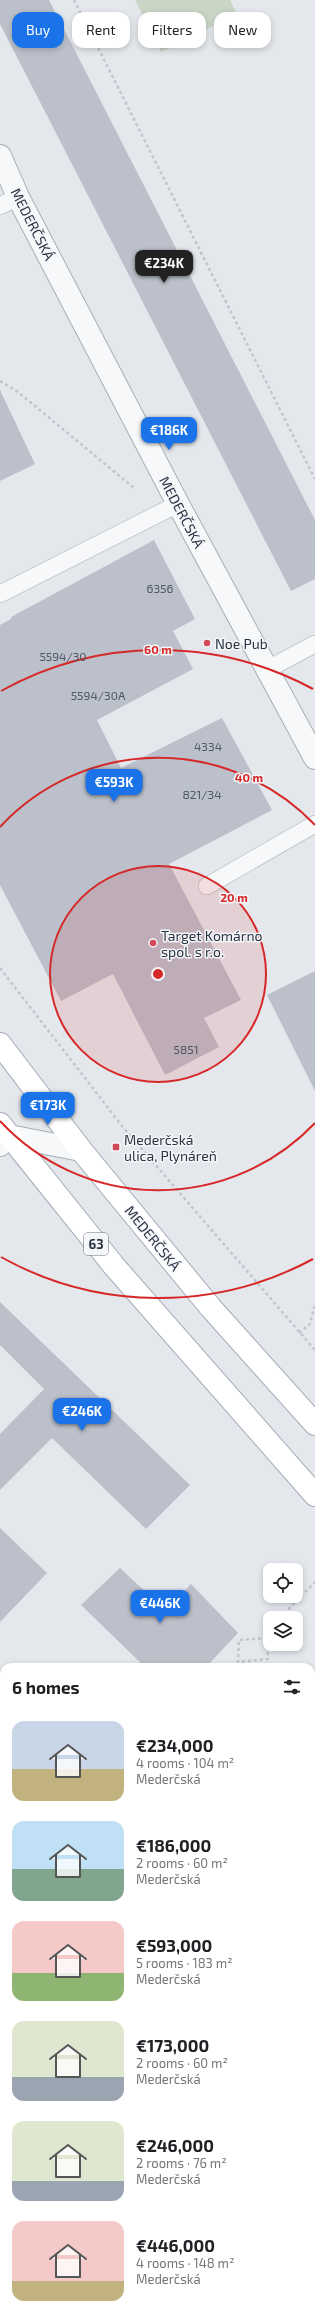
<!DOCTYPE html>
<html lang="en">
<head>
<meta charset="utf-8">
<style>
	body { margin:0; font-family:"Exo 2",sans-serif; background:#f6f6f6; color:#202124; height:100vh; display:flex; flex-direction:column; font-size:15px; white-space:nowrap }
	* { box-sizing:border-box; margin:0 }
	p { font-size:13px; color:#757577 }
	.icon { flex:none; width:22px; height:22px; fill:none; stroke:currentColor; stroke-width:2; stroke-linecap:round; stroke-linejoin:round }
	.map { position:relative; flex:1; overflow:hidden }
	.panel { position:absolute; left:0px; top:1663px; width:315px; height:656px; display:flex; flex-direction:column; background:#fff; border-radius:12px 12px 0 0; box-shadow:0 2px 6px #0003 }
	.panel>* { flex:none }
	.hud { position:absolute; left:12px; top:12px; width:291px; height:36px; display:flex; gap:8px }
	.buttons { position:absolute; left:263px; top:1563px; display:grid; gap:8px }
	.buttons a { display:grid; place-items:center; width:40px; height:40px; border-radius:8px; background:#fff; box-shadow:0 2px 6px #0003; font-size:20px }
	.price { position:absolute; translate:-50% -34px; padding:0 9px; border-radius:8px; background:#1a73e8; color:#fff; font-size:13px; line-height:26px; filter:drop-shadow(0 1px 2px #0008) }
	.price::after { content:''; position:absolute; left:50%; top:24px; width:12px; height:9px; margin-left:-6px; background:inherit; clip-path:polygon(0 0,100% 0,50% 100%) }
	.price.active { background:#222; color:#fff }
	ul { padding:0; list-style:none }
	li { display:flex; align-items:center; gap:12px; height:100px; padding:0 12px }
	li span { display:grid; place-items:center; flex:none; width:112px; height:80px; border-radius:12px; color:#555 }
	li>.icon { margin-inline-start:auto }
	span .icon { width:48px; height:48px; fill:#fffc; stroke-width:1 }
	li b { font-size:17px }
	h2 { display:flex; justify-content:space-between; align-items:center; height:48px; padding:0 12px; font-size:17px }
	.chip { padding:0 14px; border-radius:12px; background:#fff; box-shadow:0 2px 6px #0003; font-size:14px; line-height:36px }
	.chip.active { background:#1a73e8; color:#fff }
	.map>svg:first-child { display:block }
	.green { fill:#c9d6c5 }
	.building { fill:#bbc0ca }
	.lines { fill:none; stroke-linecap:round; stroke-linejoin:round }
	.lane-casing { stroke:#a9aeb7; stroke-width:18 }
	.street-casing { stroke:#a9aeb7; stroke-width:24 }
	.primary-casing { stroke:#a3abb8; stroke-width:24 }
	.path { stroke:#c2c5cb; stroke-width:2.5; stroke-dasharray:3 3; stroke-linecap:butt }
	.lane { stroke:#f7f8fa; stroke-width:17 }
	.street { stroke:#f7f8fa; stroke-width:22 }
	.primary { stroke:#fff; stroke-width:22 }
	.ring { fill:none; stroke:#d62828; stroke-width:2 }
	.poi-dot { fill:#d1495b; stroke:#f4f6f9; stroke-width:1.5 }
	.labels { text-anchor:middle; dominant-baseline:central; stroke-width:3; stroke-linejoin:round; paint-order:stroke }
	.number-label { font-size:12px; fill:#4f5766 }
	.shield { fill:#f4f6f9; stroke:#676e7b; stroke-width:1 }
	.shield-label { font-size:13px; font-weight:bold; fill:#2b3445 }
	.street-label { font-size:14px; fill:#2b3445; stroke:#f4f6f9 }
	.poi-label { font-size:14px; fill:#2b3445; stroke:#f4f6f9; text-anchor:start }
	.centre { fill:#d62828; stroke:#f4f6f9; stroke-width:2 }
	.ring-label { font-size:12px; text-anchor:middle; font-weight:bold; fill:#d62828; stroke:#f4f6f9; stroke-width:3; stroke-linejoin:round; paint-order:stroke }
</style>
</head>
<body>
<div class="map">
<svg width="315" height="2319" viewBox="0 0 315 2319">
	<rect width="100%" height="100%" fill="#e4e7ec"/>
	<path class="green" d="M135,0h95l7,14 -76,38z"/>
	<path class="building" d="M0,0h49l266,520v59l-24,12 -291,-567z
		M0,390l35,74 -35,17z
		M154,540l41,79 -22,12 20,38 -96,51 24,48 101,-50 50,92 -103,54 72,136 -37,18 15,29 -54,28 -52,-101 -52,27 -61,-116v-260l11,-6v-2z
		M315,971v120l-48,-96z
		M0,1302l190,183 -44,44 -94,-91 -52,52v-56l44,-45 -44,-44z
		M0,1528l47,45 -47,49z
		M120,1568l46,43 25,-27 47,49 -32,34h-61l-64,-62z"/>
	<g class="lines">
		<g class="lane-casing">
			<path id="lane" d="M0,206l18,-9
				M0,594l178,-90
				M266,670l49,-26
				M207,886l108,-62
				M0,1845l4,-5
				M0,2056l4,-5"/>
		</g>
		<g class="street-casing">
			<path id="street" d="M0,156l18,41 160,307 137,254
				M0,1145l9,-9 72,14
				M311,1891l4,-5
				M311,2093l4,3"/>
		</g>
		<g class="primary-casing">
			<path id="primary" d="M0,1044l81,106 130,158 104,116
				M0,1124l114,142 201,229"/>
		</g>
		<path class="path" d="M74,0l241,479
			M0,381l18,11 116,96
			M0,968l122,158 193,224
			M299,1333l11,-9 5,-21
			M280,1618l35,-36
			M267,1638l-28,2 -1,22 30,-3 -1,-28 3,-3"/>
		<use href="#lane" class="lane"/>
		<use href="#street" class="street"/>
		<use href="#primary" class="primary"/>
	</g>
	<circle cx="158" cy="974" r="108" fill="#d62828" fill-opacity=".12"/>
	<g class="ring">
		<circle cx="158" cy="974" r="108"/>
		<path d="M315 1123A216 216 0 0 1 0 1121M0 827A216 216 0 0 1 315 825"/>
		<path d="M313 1259A324 324 0 0 1 1 1257M1 691A324 324 0 0 1 313 689"/>
	</g>
	<g class="poi-dot">
		<circle cx="207" cy="643" r="4"/>
		<circle cx="153" cy="943" r="4"/>
		<rect x="112" y="1143" width="8" height="8" rx="2"/>
	</g>
	<g class="labels">
		<g class="number-label">
			<text x="160" y="588">6356</text>
			<text x="63" y="656">5594/30</text>
			<text x="98" y="695">5594/30A</text>
			<text x="208" y="746">4334</text>
			<text x="202" y="794">821/34</text>
			<text x="186" y="1049">5851</text>
		</g>
		<rect class="shield" x="84" y="1233" width="24" height="22" rx="3"/>
		<g class="shield-label">
			<text x="96" y="1244">63</text>
		</g>
		<g class="street-label">
			<text transform="translate(33 224) rotate(63)">MEDERČSKÁ</text>
			<text transform="translate(182 512) rotate(62)">MEDERČSKÁ</text>
			<text transform="translate(153 1238) rotate(51)">MEDERČSKÁ</text>
		</g>
		<g class="poi-label">
			<text x="215" y="643">Noe Pub</text>
			<text x="161" y="935">Target Komárno<tspan x="161" dy="16">spol. s r.o.</tspan></text>
			<text x="124" y="1139">Mederčská<tspan x="124" dy="16">ulica, Plynáreň</tspan></text>
		</g>
	</g>
	<circle cx="158" cy="974" r="6" class="centre"/>
	<g class="ring-label">
		<text x="158" y="654">60 m</text>
		<text x="249" y="782">40 m</text>
		<text x="234" y="902">20 m</text>
	</g>
</svg>
<div class="buttons">
<a><svg class="icon" aria-label="locate" viewBox="0 0 24 24"><circle cx="12" cy="12" r="6"/><path d="M12 2v4M12 18v4M2 12h4M18 12h4"/></svg></a>
<a><svg class="icon" aria-label="layers" viewBox="0 0 24 24"><path d="M12 4l9 5-9 5-9-5zM3 14l9 5 9-5"/></svg></a>
</div>
<b class="price active" style="left:164px;top:284px">€234K</b>
<b class="price" style="left:169px;top:451px">€186K</b>
<b class="price" style="left:114px;top:803px">€593K</b>
<b class="price" style="left:48px;top:1126px">€173K</b>
<b class="price" style="left:82px;top:1432px">€246K</b>
<b class="price" style="left:160px;top:1624px">€446K</b>
<div class="hud">
<a class="chip active">Buy</a>
<a class="chip">Rent</a>
<a class="chip">Filters</a>
<a class="chip">New</a>
</div>
<section class="panel">
<h2>6 homes<svg class="icon" aria-label="filters" viewBox="0 0 24 24"><path d="M4 7h16M4 17h16"/><circle cx="9" cy="7" r="2"/><circle cx="15" cy="17" r="2"/></svg></h2>
<ul>
<li><span style="background:linear-gradient(#c9d6e8 60%,#c2b280 0)"><svg class="icon" aria-label="home" viewBox="0 0 24 24"><path d="M3 11l9-7 9 7M6 9v11h12V9"/></svg></span><div><b>€234,000</b><p>4 rooms · 104 m²</p><p>Mederčská</p></div></li>
<li><span style="background:linear-gradient(#bfe0f5 60%,#7fa58c 0)"><svg class="icon" aria-label="home" viewBox="0 0 24 24"><path d="M3 11l9-7 9 7M6 9v11h12V9"/></svg></span><div><b>€186,000</b><p>2 rooms · 60 m²</p><p>Mederčská</p></div></li>
<li><span style="background:linear-gradient(#f6c9c9 65%,#8fb573 0)"><svg class="icon" aria-label="home" viewBox="0 0 24 24"><path d="M3 11l9-7 9 7M6 9v11h12V9"/></svg></span><div><b>€593,000</b><p>5 rooms · 183 m²</p><p>Mederčská</p></div></li>
<li><span style="background:linear-gradient(#dfe7d0 70%,#9aa5b1 0)"><svg class="icon" aria-label="home" viewBox="0 0 24 24"><path d="M3 11l9-7 9 7M6 9v11h12V9"/></svg></span><div><b>€173,000</b><p>2 rooms · 60 m²</p><p>Mederčská</p></div></li>
<li><span style="background:linear-gradient(#dfe7d0 75%,#9aa5b1 0)"><svg class="icon" aria-label="home" viewBox="0 0 24 24"><path d="M3 11l9-7 9 7M6 9v11h12V9"/></svg></span><div><b>€246,000</b><p>2 rooms · 76 m²</p><p>Mederčská</p></div></li>
<li><span style="background:linear-gradient(#f6c9c9 75%,#c2b280 0)"><svg class="icon" aria-label="home" viewBox="0 0 24 24"><path d="M3 11l9-7 9 7M6 9v11h12V9"/></svg></span><div><b>€446,000</b><p>4 rooms · 148 m²</p><p>Mederčská</p></div></li>
</ul>
</section>
</div>
</body>
</html>
